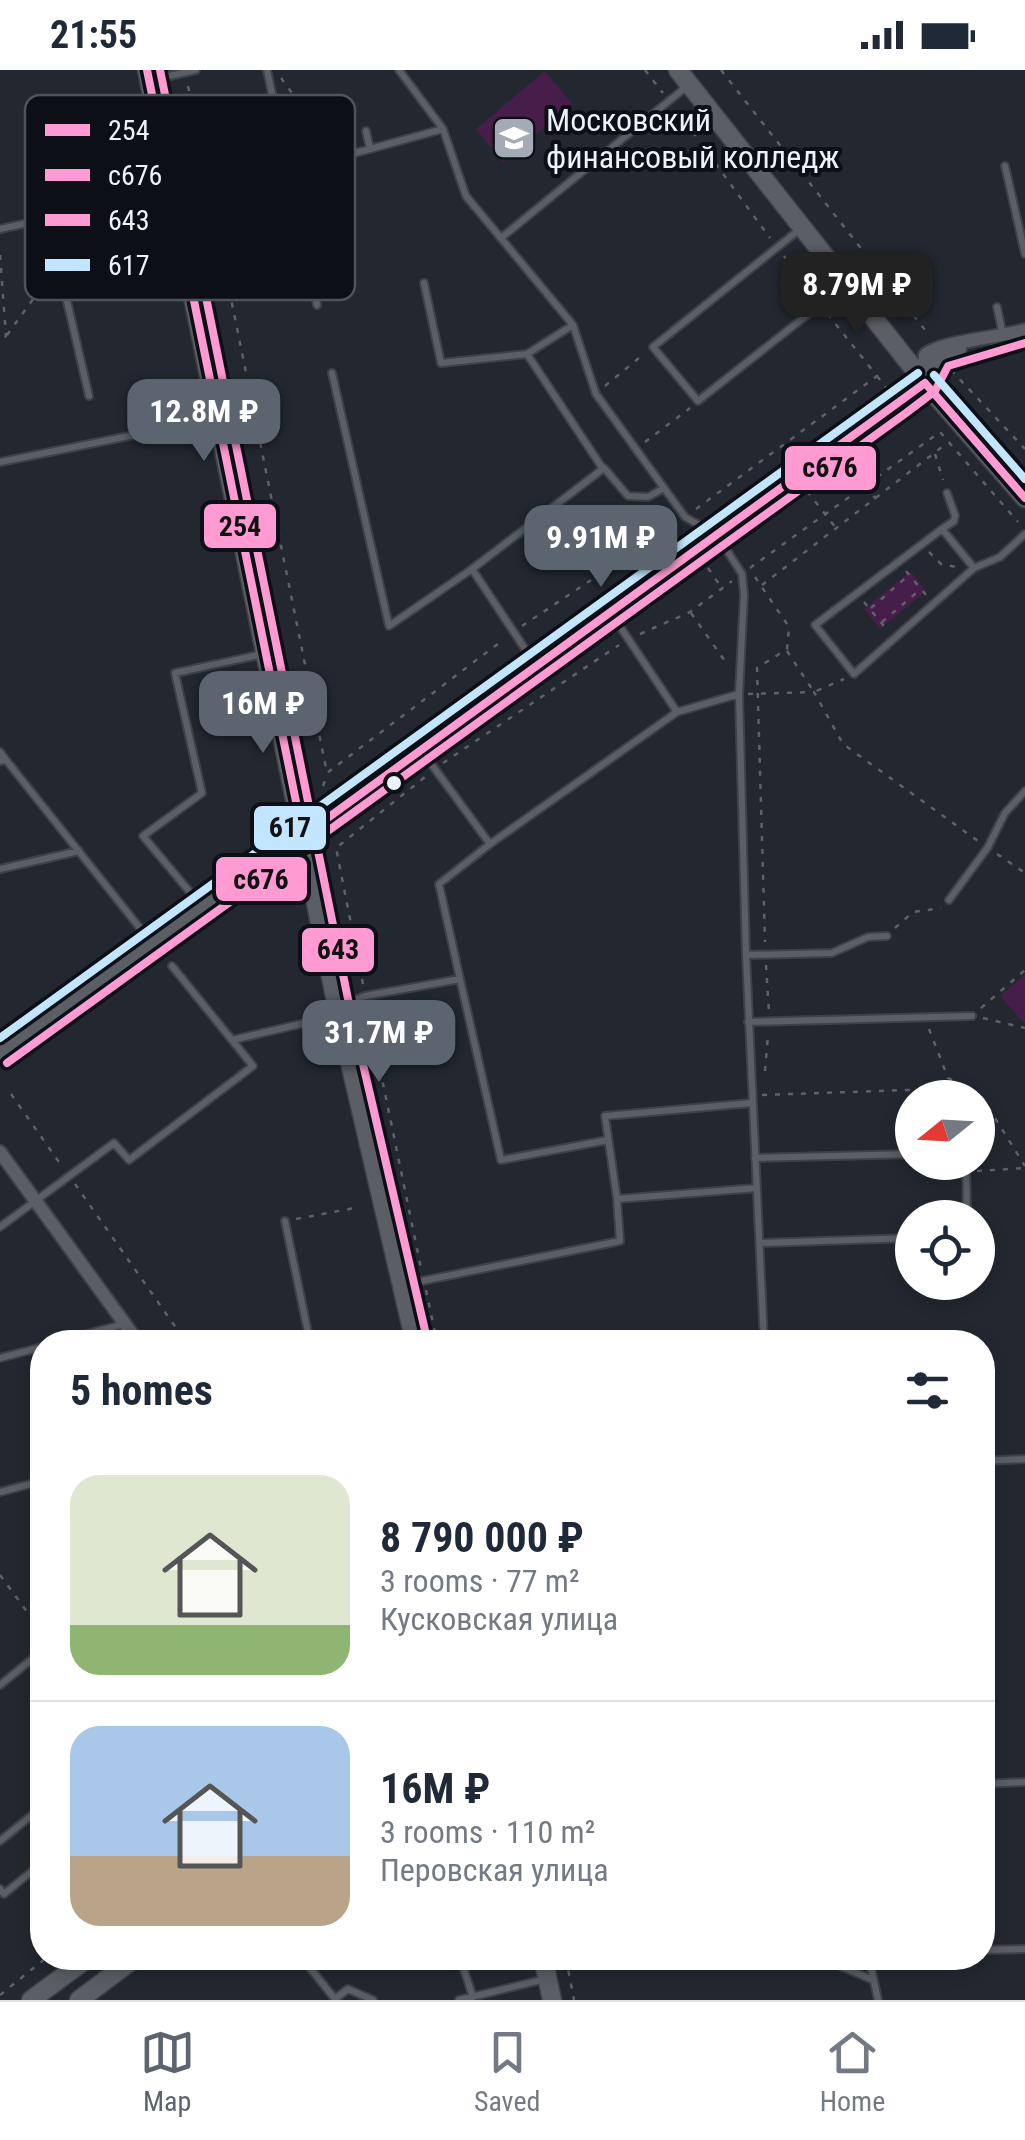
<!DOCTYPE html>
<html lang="en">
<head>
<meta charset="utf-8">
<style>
	body { margin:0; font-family:"Roboto Condensed",sans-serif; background:#f6f6f7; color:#1f2937; height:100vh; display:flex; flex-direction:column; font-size:38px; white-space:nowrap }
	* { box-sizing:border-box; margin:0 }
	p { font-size:32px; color:#747a83 }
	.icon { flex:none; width:55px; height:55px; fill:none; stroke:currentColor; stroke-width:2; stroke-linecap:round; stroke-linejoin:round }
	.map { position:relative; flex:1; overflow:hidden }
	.drawer { position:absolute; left:30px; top:1260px; width:965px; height:640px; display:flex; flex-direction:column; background:#fff; border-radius:40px; box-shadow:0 5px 15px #0003 }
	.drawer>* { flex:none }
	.needle { width:65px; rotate:252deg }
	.buttons { position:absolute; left:895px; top:1010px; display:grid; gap:20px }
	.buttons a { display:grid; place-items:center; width:100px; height:100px; border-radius:50%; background:#fff; box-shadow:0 5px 15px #0003; font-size:50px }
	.price { position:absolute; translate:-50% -85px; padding:0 22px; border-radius:20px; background:#5b646f; color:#fff; font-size:32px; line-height:65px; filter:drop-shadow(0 2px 5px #0008) }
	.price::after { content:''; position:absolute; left:50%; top:60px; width:30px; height:22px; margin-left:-15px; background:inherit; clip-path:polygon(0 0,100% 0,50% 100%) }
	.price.current { background:#222; color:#fff }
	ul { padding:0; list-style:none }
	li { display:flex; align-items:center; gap:30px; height:250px; padding:0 40px }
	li+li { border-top:2px solid #e0e1e3 }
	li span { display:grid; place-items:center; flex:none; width:280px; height:200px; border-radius:30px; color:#555 }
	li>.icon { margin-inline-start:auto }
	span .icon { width:120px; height:120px; fill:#fffc; stroke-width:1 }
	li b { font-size:42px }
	h2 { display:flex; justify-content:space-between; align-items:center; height:120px; padding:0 40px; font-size:42px }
	.status { display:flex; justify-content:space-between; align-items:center; height:70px; padding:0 50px; background:#fff; direction:ltr }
	.status svg { height:28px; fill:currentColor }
	.dock { display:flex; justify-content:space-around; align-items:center; height:140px; border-top:2px solid #e0e1e3; background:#fff; font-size:28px; color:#747a83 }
	.dock a { display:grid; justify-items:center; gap:5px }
	.dock .current { color:#5b646f }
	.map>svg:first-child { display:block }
	.green { fill:#471e49 }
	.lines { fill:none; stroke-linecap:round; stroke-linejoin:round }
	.lane-casing { stroke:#3e4248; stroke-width:10 }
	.street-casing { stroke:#3e4248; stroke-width:16 }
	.secondary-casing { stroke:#3e4248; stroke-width:21 }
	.path { stroke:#5e6167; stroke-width:2.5; stroke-dasharray:5 8; stroke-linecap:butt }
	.lane { stroke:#5b5e65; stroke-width:6 }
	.street { stroke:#5b5e65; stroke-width:12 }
	.secondary { stroke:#5b5e65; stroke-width:18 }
	.bus-1-casing { stroke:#0c1016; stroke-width:15 }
	.bus-2-casing { stroke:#0c1016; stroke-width:15 }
	.bus-3-casing { stroke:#0c1016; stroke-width:15 }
	.bus-4-casing { stroke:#0c1016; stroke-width:15 }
	.bus-1 { stroke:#ff9ad2; stroke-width:8 }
	.bus-2 { stroke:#ff9ad2; stroke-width:8 }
	.bus-3 { stroke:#ff9ad2; stroke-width:8 }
	.bus-4 { stroke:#c2e6ff; stroke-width:8 }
	.bus-dot { fill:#ebf2fb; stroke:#0c1016; stroke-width:4 }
	.labels { text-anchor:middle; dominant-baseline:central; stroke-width:8; stroke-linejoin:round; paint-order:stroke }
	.poi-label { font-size:32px; fill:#ebf2fb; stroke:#0c1016; text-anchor:start }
	.key { fill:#0c1016; stroke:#4f545b; stroke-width:2.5 }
	.key-label { font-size:28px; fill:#ebf2fb }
	.line-badge { stroke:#0c1016; stroke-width:4 }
	.pale-badge-label { font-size:28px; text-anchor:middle; font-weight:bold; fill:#111 }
</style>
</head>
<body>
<div class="status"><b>21:55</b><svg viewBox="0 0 49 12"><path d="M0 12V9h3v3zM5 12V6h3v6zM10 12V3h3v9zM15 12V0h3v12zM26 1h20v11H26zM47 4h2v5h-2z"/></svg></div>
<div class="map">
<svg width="1025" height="1930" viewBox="0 0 1025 1930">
	<rect width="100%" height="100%" fill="#232830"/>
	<path class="green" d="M545,1l27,33 -69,58 -27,-33z
		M910,501l16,20 -46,38 -16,-20z
		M1025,904v49h-1l-24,-27z"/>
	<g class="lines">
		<g class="lane-casing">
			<path id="lane" d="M267,0l50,235
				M399,0l44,59 23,67 107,129 23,69 89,123 32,18 25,39 2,21 -5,99 7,261 18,387
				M151,10l45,-10
				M366,61l4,18 73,-20
				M340,87l30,-8
				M1005,96l20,88
				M48,149l41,177
				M0,159l171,-37
				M800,159l-147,118 45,54 147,-116
				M501,168l185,-151
				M424,213l17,80 86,-9 76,115
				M997,237l6,28
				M527,284l46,-29
				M332,303l57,253 83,-57 63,95
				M0,392l213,-43
				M942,459l12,-8 1,-6 -8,-22
				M974,498l-32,-39 -127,96 39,49 120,-106 26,-11 25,-23
				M472,499l132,-101 24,28 20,1 16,-9
				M611,543l66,99
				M421,680l69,94 -51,40 21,95
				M0,682l6,8
				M0,691l6,-1 145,182
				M490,774l187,-132 62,-18
				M0,799l79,-18
				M949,830l39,-53 17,-34 20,-22
				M199,833l-56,-67 59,-43 -27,-120 88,-19
				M746,885l86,-2 36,-16 19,-1
				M172,896l60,74 90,-21
				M340,936l25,-10 95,-17 41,181 107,-20
				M748,952l224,-6
				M752,1033l-147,13 12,83 140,-11
				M755,1088l157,-4
				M966,1092l1,56
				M285,1151l25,121
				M0,1157l114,-84 15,17 124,-94 -21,-26
				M760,1173l152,-5
				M402,1215l218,-44 -3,-42
				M58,1272l66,-18
				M0,1288l42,-11
				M982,1391l43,-2
				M0,1422l42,-11
				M0,1615l42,-34
				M982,1714l43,-2
				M0,1771l42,-34
				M0,1819l4,5 38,-31
				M982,1880l43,-1
				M302,1888l33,41
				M460,1888l13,39
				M821,1888l52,22
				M869,1888l9,42
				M335,1929l13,-10 25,11
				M459,1930l86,-21"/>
		</g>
		<g class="street-casing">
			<path id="street" d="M926,310l13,-24 21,-7
				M924,311l1,-26c12,-13 77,-18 100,-25
				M0,1082l138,190"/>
		</g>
		<g class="secondary-casing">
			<path id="secondary" d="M147,0l190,937 78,335
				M678,0l247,313 100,115
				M0,983l925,-670
				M543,1888l9,42
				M31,1930l57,-42
				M79,1930l56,-42"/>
		</g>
		<path class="path" d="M645,0l18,23
			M721,0l208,265
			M281,8l52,70
			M188,16l139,687 176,-133
			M677,41l93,127
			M191,125l16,-3
			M0,185l6,81 -6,4
			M784,186l28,38
			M7,265l42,-58
			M951,300l74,79
			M877,306l10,13
			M605,316l40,-33
			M645,372l45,-34
			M935,384l8,26
			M865,416l11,13
			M807,421l29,37
			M696,439l181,-133 -51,-64
			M929,482l12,12 15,3
			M708,498l13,19
			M750,498l190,-136 78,90
			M906,501l20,24
			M755,507l34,50 -2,22 -30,19 8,274
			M762,515l184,-141
			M864,532l24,29
			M871,538l38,-33
			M691,543l36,51
			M882,552l39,-33
			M522,556l155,-103
			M640,564l50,-22 42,-31
			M787,581l27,41 30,-13
			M748,624l66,-2 29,52 135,97
			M443,693l176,-118
			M323,716l4,-11
			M997,784l28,19
			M895,858l18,-16 28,-4
			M766,895l3,47
			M363,914l-27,-136 89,-71
			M367,936l54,262
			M981,938l44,-38
			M983,948l42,10
			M929,959l19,49 32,16 45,72
			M765,1001l3,-36
			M11,1024l50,71
			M762,1025l204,-7
			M977,1101l48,-3
			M75,1114l111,158
			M296,1149l64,-12
			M426,1220l11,52
			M0,1505l42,57
			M566,1888l8,42
			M0,1925l46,-37"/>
		<use href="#lane" class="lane"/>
		<use href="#street" class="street"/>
		<use href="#secondary" class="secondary"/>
		<g class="bus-1-casing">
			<path id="bus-1" d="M147,0l156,766
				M925,313l100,115
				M303,766l622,-453"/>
		</g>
		<g class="bus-2-casing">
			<path id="bus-2" d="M7,993l899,-650 29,-22 13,-25 77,-23"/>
		</g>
		<g class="bus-3-casing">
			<path id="bus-3" d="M160,0l189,934 78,335"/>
		</g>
		<g class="bus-4-casing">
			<path id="bus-4" d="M934,305l91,104
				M0,968l918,-665"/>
		</g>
		<use href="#bus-1" class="bus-1"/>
		<use href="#bus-2" class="bus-2"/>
		<use href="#bus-3" class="bus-3"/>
		<use href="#bus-4" class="bus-4"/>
	</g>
	<defs>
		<g id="university-square" transform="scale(2.25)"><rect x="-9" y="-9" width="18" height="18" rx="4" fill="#a5abb4" stroke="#0c1016"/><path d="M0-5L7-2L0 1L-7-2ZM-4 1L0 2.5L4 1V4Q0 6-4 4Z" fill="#fff"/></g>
	</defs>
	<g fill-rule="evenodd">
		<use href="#university-square" x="514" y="68"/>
	</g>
	<circle class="bus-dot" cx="394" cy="713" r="9"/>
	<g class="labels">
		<g class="poi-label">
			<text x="546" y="50">Московский<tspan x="546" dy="37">финансовый колледж</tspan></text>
		</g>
	</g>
	<rect x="25" y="25" width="330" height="205" rx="15" class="key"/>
	<rect x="45" y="54" width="45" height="12" fill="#ff9ad2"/>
	<rect x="45" y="99" width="45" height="12" fill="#ff9ad2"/>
	<rect x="45" y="144" width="45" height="12" fill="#ff9ad2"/>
	<rect x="45" y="189" width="45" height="12" fill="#c2e6ff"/>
	<g class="key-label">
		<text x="108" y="70">254</text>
		<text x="108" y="115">с676</text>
		<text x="108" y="160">643</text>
		<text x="108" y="205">617</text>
	</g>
	<g class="line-badge">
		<rect x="783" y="374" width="95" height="48" rx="10" fill="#ff9ad2"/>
		<rect x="202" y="432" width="76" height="48" rx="10" fill="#ff9ad2"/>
		<rect x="252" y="734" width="76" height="48" rx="10" fill="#c2e6ff"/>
		<rect x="214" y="785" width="95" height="48" rx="10" fill="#ff9ad2"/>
		<rect x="300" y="856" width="76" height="48" rx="10" fill="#ff9ad2"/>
	</g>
	<g class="pale-badge-label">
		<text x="830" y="407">с676</text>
		<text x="240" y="466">254</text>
		<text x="290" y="767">617</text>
		<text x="261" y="819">с676</text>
		<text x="338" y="889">643</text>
	</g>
</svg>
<div class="buttons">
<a><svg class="needle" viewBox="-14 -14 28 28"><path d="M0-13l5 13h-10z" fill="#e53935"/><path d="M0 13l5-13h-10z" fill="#747a83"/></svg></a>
<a><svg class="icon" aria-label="locate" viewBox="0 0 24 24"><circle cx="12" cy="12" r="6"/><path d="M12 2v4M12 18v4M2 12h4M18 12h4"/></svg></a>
</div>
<b class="price current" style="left:857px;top:267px">8.79M ₽</b>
<b class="price" style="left:204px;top:394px">12.8M ₽</b>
<b class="price" style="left:601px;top:520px">9.91M ₽</b>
<b class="price" style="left:263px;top:686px">16M ₽</b>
<b class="price" style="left:379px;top:1015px">31.7M ₽</b>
<section class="drawer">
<h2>5 homes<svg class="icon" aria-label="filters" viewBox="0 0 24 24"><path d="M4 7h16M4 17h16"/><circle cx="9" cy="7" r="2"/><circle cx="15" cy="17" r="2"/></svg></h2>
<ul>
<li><span style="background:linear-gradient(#dfe7d0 75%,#8fb573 0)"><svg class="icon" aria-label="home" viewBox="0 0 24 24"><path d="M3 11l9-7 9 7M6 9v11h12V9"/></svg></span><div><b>8 790 000 ₽</b><p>3 rooms · 77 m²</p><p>Кусковская улица</p></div></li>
<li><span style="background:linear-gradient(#a9c7e8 65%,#b9a48a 0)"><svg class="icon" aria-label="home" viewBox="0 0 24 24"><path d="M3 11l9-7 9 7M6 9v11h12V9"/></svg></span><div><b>16M ₽</b><p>3 rooms · 110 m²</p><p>Перовская улица</p></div></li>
</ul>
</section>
</div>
<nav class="dock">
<a class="current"><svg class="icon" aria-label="map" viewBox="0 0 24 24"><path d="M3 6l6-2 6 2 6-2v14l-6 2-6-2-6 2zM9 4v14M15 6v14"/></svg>Map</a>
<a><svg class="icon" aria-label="saved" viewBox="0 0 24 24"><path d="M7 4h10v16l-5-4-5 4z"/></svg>Saved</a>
<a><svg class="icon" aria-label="home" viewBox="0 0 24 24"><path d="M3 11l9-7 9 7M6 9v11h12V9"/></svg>Home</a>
</nav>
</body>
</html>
